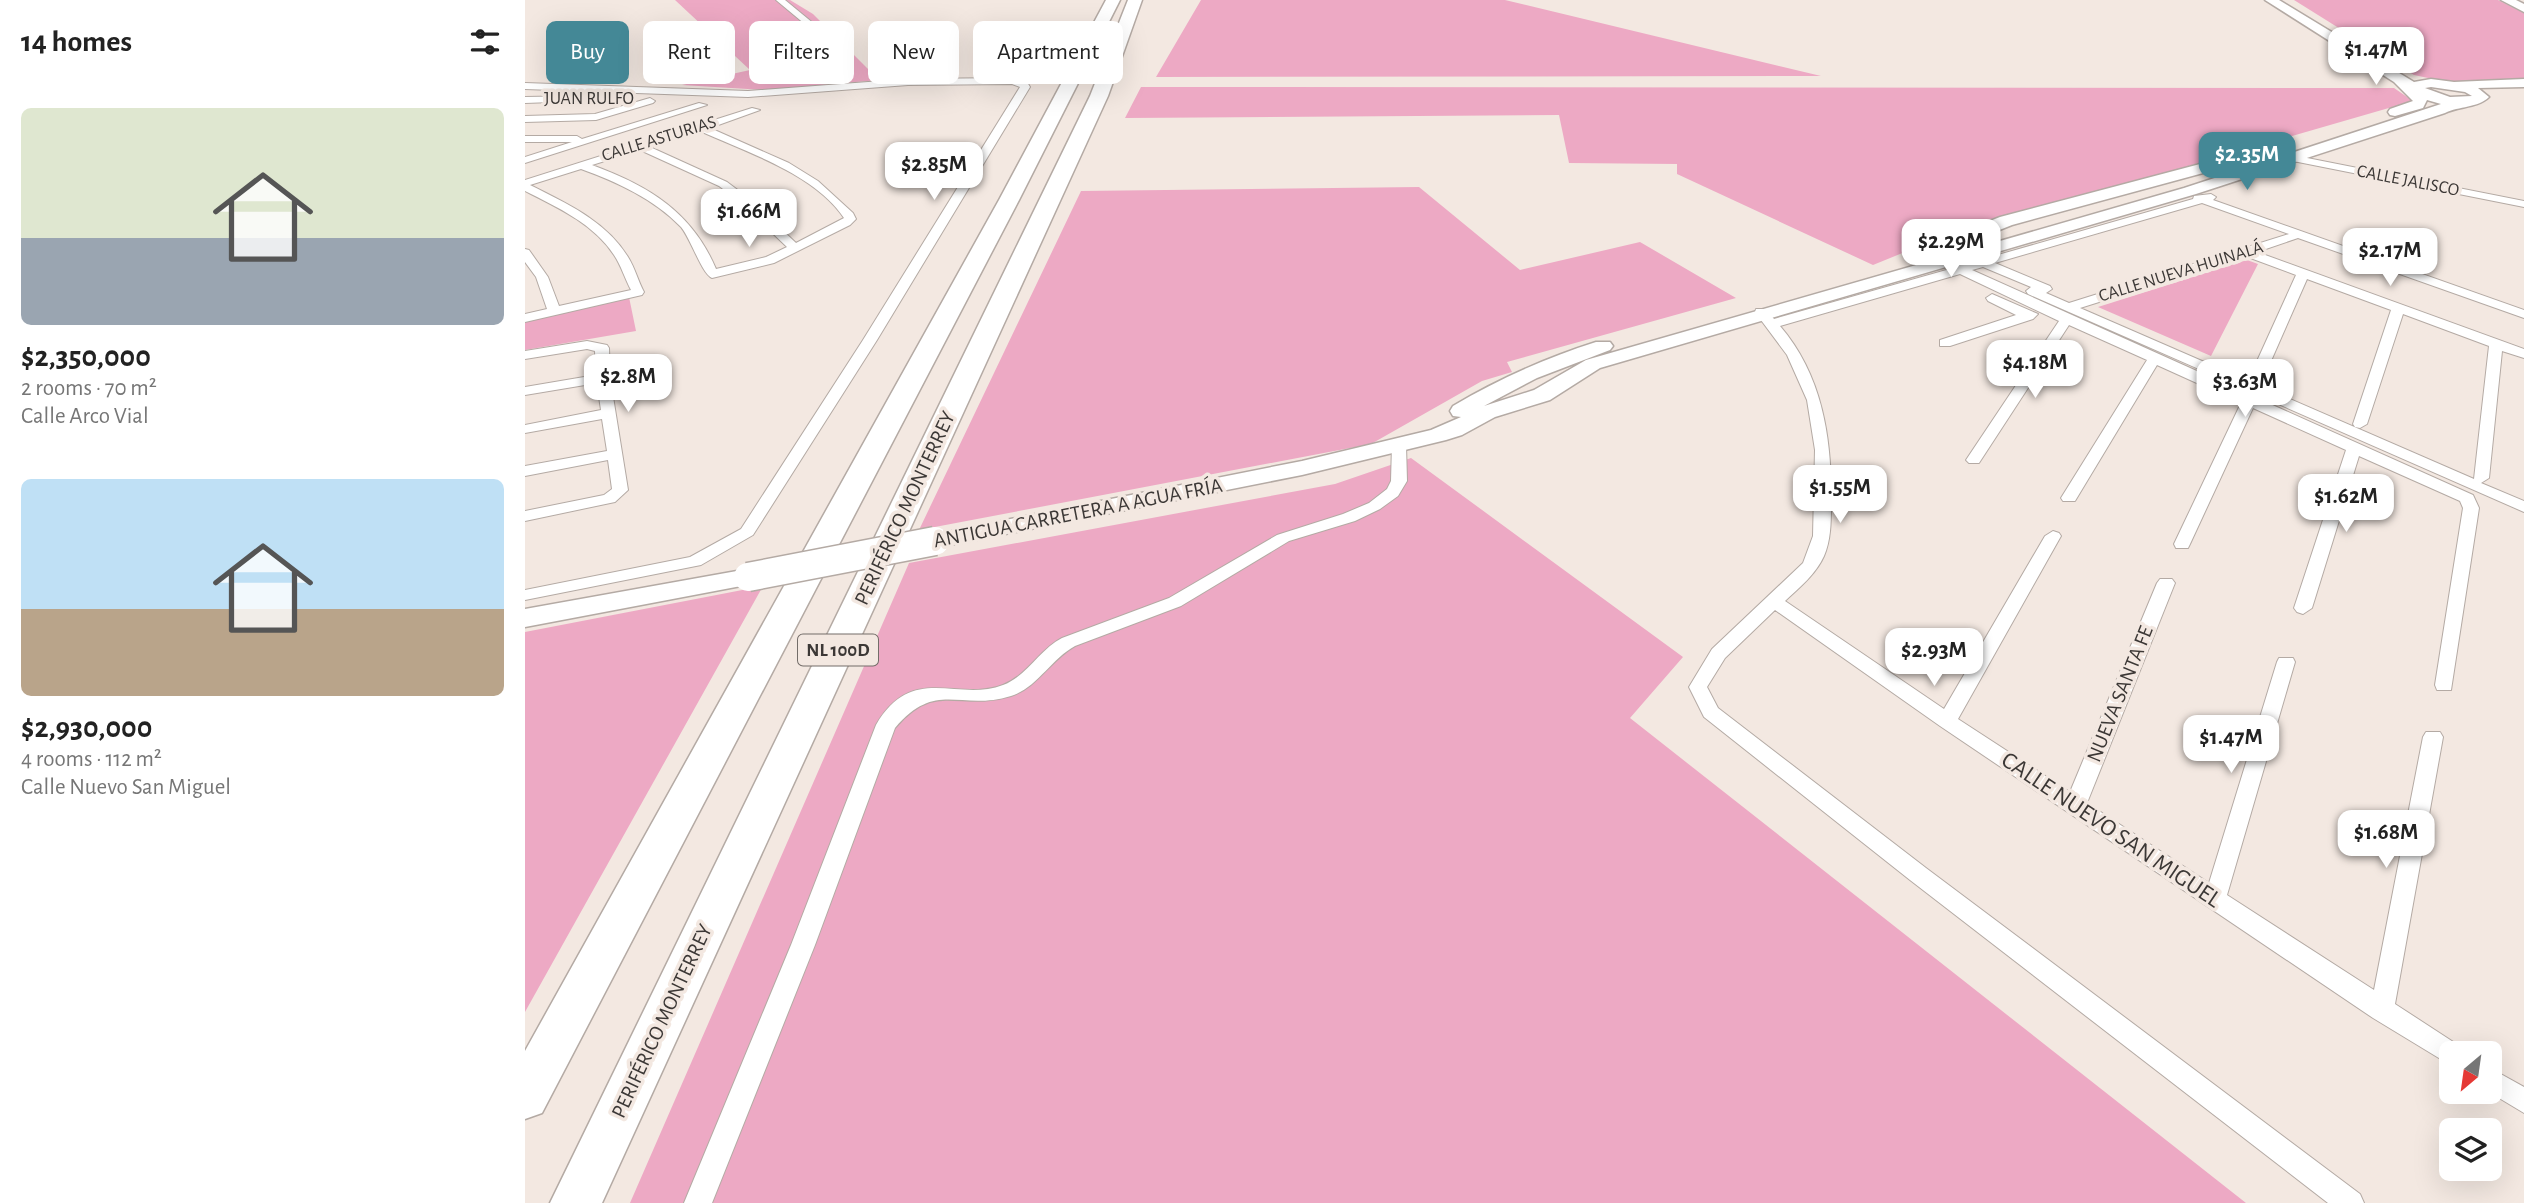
<!DOCTYPE html>
<html lang="en">
<head>
<meta charset="utf-8">
<style>
	body { margin:0; font-family:"Alegreya Sans",sans-serif; background:#f2f2f2; color:#222; height:100vh; display:flex; flex-direction:column; font-size:26px; white-space:nowrap }
	* { box-sizing:border-box; margin:0 }
	p { font-size:23px; color:#767676 }
	.icon { flex:none; width:38px; height:38px; fill:none; stroke:currentColor; stroke-width:2; stroke-linecap:round; stroke-linejoin:round }
	.map { position:relative; flex:1; overflow:hidden }
	.drawer { display:flex; flex-direction:column; background:#fff; width:525px }
	.drawer>* { flex:none }
	.banner { position:absolute; left:21px; top:21px; width:665px; height:63px; display:flex; gap:14px }
	.needle { width:46px; rotate:209deg }
	.tools { position:absolute; left:1914px; top:1041px; display:grid; gap:14px }
	.tools a { display:grid; place-items:center; width:63px; height:63px; border-radius:10px; background:#fff; box-shadow:0 7px 28px #0002; font-size:35px }
	.price { position:absolute; translate:-50% -60px; padding:0 16px; border-radius:14px; background:#fff; color:#222; font-size:23px; line-height:46px; filter:drop-shadow(0 2px 4px #0008) }
	.price::after { content:''; position:absolute; left:50%; top:42px; width:21px; height:16px; margin-left:-10px; background:inherit; clip-path:polygon(0 0,100% 0,50% 100%) }
	.price.active { background:#448896; color:#fff }
	ul { padding:0; list-style:none }
	li { display:grid; align-content:center; gap:14px; height:371px; padding:0 21px }
	li span { display:grid; place-items:center; height:217px; border-radius:10px; color:#555 }
	li>.icon { margin-inline-start:auto }
	span .icon { width:126px; height:126px; fill:#fffc; stroke-width:1 }
	li b { font-size:30px }
	h2 { display:flex; justify-content:space-between; align-items:center; height:84px; padding:0 21px; font-size:30px }
	.tag { padding:0 24px; border-radius:10px; background:#fff; box-shadow:0 7px 28px #0002; font-size:24px; line-height:63px }
	.tag.active { background:#448896; color:#fff }
	main { display:flex; flex:1; min-height:0 }
	.map>svg:first-child { display:block }
	.green { fill:#eda9c4 }
	.lines { fill:none; stroke-linecap:round; stroke-linejoin:round }
	.street-casing { stroke:#b4aaa4; stroke-width:2 }
	.secondary-casing { stroke:#b4aaa4; stroke-width:3 }
	.highway-casing { stroke:#b4aaa4; stroke-width:3 }
	.street { fill:#fff; fill-rule:evenodd }
	.secondary { fill:#fff; fill-rule:evenodd }
	.highway { fill:#fff; fill-rule:evenodd }
	.secondary-bridge-casing { stroke:#b4aaa4; stroke-width:31; stroke-linecap:butt }
	.secondary-bridge { stroke:#fff; stroke-width:28 }
	.labels { text-anchor:middle; dominant-baseline:central; stroke-width:7; stroke-linejoin:round; paint-order:stroke }
	.far-street-label { font-size:18px; fill:#3c3836; stroke:#f3e8e1 }
	.shield { fill:#f3e8e1; stroke:#736d69; stroke-width:2 }
	.shield-label { font-size:19px; font-weight:bold; fill:#3c3836 }
	.street-label { font-size:21px; fill:#3c3836; stroke:#f3e8e1 }
	.near-street-label { font-size:24px; fill:#3c3836; stroke:#f3e8e1 }
</style>
</head>
<body>
<main>
<section class="drawer">
<h2>14 homes<svg class="icon" aria-label="filters" viewBox="0 0 24 24"><path d="M4 7h16M4 17h16"/><circle cx="9" cy="7" r="2"/><circle cx="15" cy="17" r="2"/></svg></h2>
<ul>
<li><span style="background:linear-gradient(#dfe7d0 60%,#9aa5b1 0)"><svg class="icon" aria-label="home" viewBox="0 0 24 24"><path d="M3 11l9-7 9 7M6 9v11h12V9"/></svg></span><div><b>$2,350,000</b><p>2 rooms · 70 m²</p><p>Calle Arco Vial</p></div></li>
<li><span style="background:linear-gradient(#bfe0f5 60%,#b9a48a 0)"><svg class="icon" aria-label="home" viewBox="0 0 24 24"><path d="M3 11l9-7 9 7M6 9v11h12V9"/></svg></span><div><b>$2,930,000</b><p>4 rooms · 112 m²</p><p>Calle Nuevo San Miguel</p></div></li>
</ul>
</section>
<div class="map">
<svg width="1999" height="1203" viewBox="0 0 1999 1203">
	<rect width="100%" height="100%" fill="#f3e8e1"/>
	<path class="green" d="M150,0h115l23,14 66,66 -115,10 -82,-5 68,-15z
		M676,0h304l316,76 -665,1z
		M1769,0h204l26,13v68h-82l-28,-6z
		M616,87l1253,1 19,13 -273,79 -164,43 -103,42 -196,-91v-10l-108,-1 -10,-48 -434,3z
		M894,187l101,83 120,-28 96,56 -229,64 5,10 -30,9 -111,63 -452,86 162,-339z
		M1722,260l11,4 -47,92 -113,-49z
		M104,297l7,34 -111,19v-28z
		M886,458l272,199 -53,61 616,485h-1616l279,-640 426,-79z
		M238,586l-238,426v-380z"/>
	<g class="lines">
		<g class="street-casing">
			<path id="street" d="M251,0h9l34,28 -7,2z
				M487,78l15,4 3,5 -153,253 -124,195 -52,30 -176,35v-10l165,-33 51,-28 122,-189 157,-253 -8,-3 -104,1 -160,12 -223,-8v-6l223,8 160,-12z
				M58,96v4l-3,1 -55,2v-6z
				M125,98l5,3 -2,2 -57,17 -71,2v-6l70,-2z
				M174,103l8,2 -182,58v-6l47,-15h-47v-6h52l5,3z
				M227,108l8,2 -50,18 79,35 29,18 35,32 3,6 -6,6 -76,38 -62,15c-10,-4 -21,-39 -31,-51 -27,-28 -64,-45 -100,-58l-51,16c36,18 76,36 98,72 7,11 10,24 16,35l-2,3 -117,27v-8l22,-5 -11,-32 -11,-15v-13l4,1 19,27 11,29 72,-16c-6,-11 -10,-25 -17,-35 -20,-31 -57,-48 -89,-64v-11zM175,131c46,21 115,43 144,87l-48,25 -49,-46 -20,-15 -77,-35zM115,150l79,36 20,15 48,46 -21,10 -50,12c-24,-57 -67,-83 -124,-104z
				M1767,155l232,46v6l-236,-47 -1,-2z
				M1686,194l5,3 -3,3 311,110v8l-226,-80 -41,14 267,97v9l-22,-7 -13,127 -8,5 43,18v11l-496,-218 -2,-3 5,-4 -48,-20 -11,3 501,225 6,13 -28,182h-14l-2,-5 28,-177 -3,-7 -101,-45 -47,152 -9,6 -6,-2 -3,-4 52,-158 -93,-42 -63,136 -2,4h-12l-2,-4 67,-141 -84,-38 -82,136h-12l-2,-3 86,-138 -78,-35 -90,138h-10l-3,-3 93,-139 -99,-47 -180,52c43,50 52,114 51,177 0,18 0,37 -7,53 -8,18 -25,32 -39,45l159,108 101,-173 8,-5 6,2 2,3 -103,183 112,73 87,-209 3,-4h12l3,4 -88,220 122,80 68,-221 2,-4h14l2,4 -68,233 147,95 49,-253 3,-5h14l3,5 -48,267 66,43 3,7h-12v12l-79,-48 -433,-292 -165,-116 -50,48 -18,29 11,21 208,160 434,326 4,9h-36l-418,-323 -206,-163 -15,-30 23,-38 91,-86 10,-27 2,-86 -8,-50 -20,-45 -32,-43 1,-3h10l8,10 176,-50 -11,-5v-6h8l15,7 10,-3 -11,-4v-6h8l15,7 209,-60 1,-3zM1677,203l87,31 -220,69 -23,-10 6,-4 -2,-3 -55,-23zM1720,256l51,19 -48,106 -168,-73zM1782,279l84,31 -38,114 2,3 5,1 7,-4 36,-110 86,32 -15,133 -214,-93z
				M1467,294l46,20 -5,5 -83,27h-10v-6l76,-25 -28,-14 -2,-3z
				M62,341l20,4 2,3 1,30 18,112 -13,12 -90,19v-10l79,-16 8,-6 -4,-29 -83,16v-10l82,-15 -5,-32 -77,14v-8l76,-15 -4,-27 -72,12v-8l71,-12 -1,-24 -8,-2 -62,10v-8z
				M874,441l7,4 1,36 -9,15 -18,13 -25,12 -66,20 -108,65 -106,40c-24,13 -38,42 -64,50 -52,16 -74,-17 -116,32l-80,217 -103,258h-28l107,-258 85,-220c37,-63 81,-22 127,-40 24,-9 37,-36 59,-47l107,-40 108,-63 66,-21 26,-11 18,-14 4,-8 1,-36z
				M1965,1068l34,19v26l-35,-21z"/>
		</g>
		<g class="secondary-casing">
			<path id="secondary" d="M1740,0h14l135,82 17,-3 23,3 70,-3v8l-46,1 11,9c-11,11 -30,9 -44,16l-249,81 -596,174 -50,32 -55,17 -33,18 -16,5 -144,35 -367,73 -9,-2 -3,-5 3,-5 9,-2 367,-73 129,-31 30,-13 -8,-1 -3,-5 3,-5c45,-27 93,-48 143,-64h14l3,4 -3,4 -73,28 -53,28 50,-16 52,-30 598,-172 257,-84 -14,-4 -4,8 -28,8 -5,-1 -2,-3 2,-3 23,-8 -19,-19zM1906,87l34,5 7,4 -22,1 -25,-9z
				M1976,0h15l8,4v8z
				M1709,155l6,2 2,3 -2,3 -228,62 -73,29h-12l-3,-4 3,-4 73,-29z
				M223,569l9,2 4,6 -4,6 -232,44v-18z"/>
		</g>
		<g class="highway-casing">
			<path id="highway" d="M581,0h14l-101,200 -477,913 -17,6v-68l474,-851z
				M603,0h14l-34,96 -506,1107h-52l540,-1107z"/>
		</g>
		<use href="#street" class="street"/>
		<use href="#secondary" class="secondary"/>
		<use href="#highway" class="highway"/>
		<g class="secondary-bridge-casing">
			<path id="secondary-bridge" d="M223,577l187,-36"/>
		</g>
		<use href="#secondary-bridge" class="secondary-bridge"/>
	</g>
	<g class="labels">
		<g class="far-street-label">
			<text x="64" y="99">JUAN RULFO</text>
			<text transform="translate(134 139) rotate(-17)">CALLE ASTURIAS</text>
			<text transform="translate(1883 181) rotate(11)">CALLE JALISCO</text>
			<text transform="translate(1656 272) rotate(-17)">CALLE NUEVA HUINALÁ</text>
		</g>
		<rect class="shield" x="273" y="634.5" width="80" height="31" rx="5"/>
		<g class="shield-label">
			<text x="313" y="650">NL 100D</text>
		</g>
		<g class="street-label">
			<text transform="translate(380 508) rotate(-65)">PERIFÉRICO MONTERREY</text>
			<text transform="translate(553 513) rotate(-11)">ANTIGUA CARRETERA A AGUA FRÍA</text>
			<text transform="translate(1595 694) rotate(-68)">NUEVA SANTA FE</text>
			<text transform="translate(137 1021) rotate(-65)">PERIFÉRICO MONTERREY</text>
		</g>
		<g class="near-street-label">
			<text transform="translate(1586 830) rotate(34)">CALLE NUEVO SAN MIGUEL</text>
		</g>
	</g>
</svg>
<div class="tools">
<a><svg class="needle" viewBox="-14 -14 28 28"><path d="M0-13l5 13h-10z" fill="#e53935"/><path d="M0 13l5-13h-10z" fill="#767676"/></svg></a>
<a><svg class="icon" aria-label="layers" viewBox="0 0 24 24"><path d="M12 4l9 5-9 5-9-5zM3 14l9 5 9-5"/></svg></a>
</div>
<b class="price" style="left:1851px;top:87px">$1.47M</b>
<b class="price active" style="left:1722px;top:192px">$2.35M</b>
<b class="price" style="left:409px;top:202px">$2.85M</b>
<b class="price" style="left:224px;top:249px">$1.66M</b>
<b class="price" style="left:1426px;top:279px">$2.29M</b>
<b class="price" style="left:1865px;top:288px">$2.17M</b>
<b class="price" style="left:1510px;top:400px">$4.18M</b>
<b class="price" style="left:103px;top:414px">$2.8M</b>
<b class="price" style="left:1720px;top:419px">$3.63M</b>
<b class="price" style="left:1315px;top:525px">$1.55M</b>
<b class="price" style="left:1821px;top:534px">$1.62M</b>
<b class="price" style="left:1409px;top:688px">$2.93M</b>
<b class="price" style="left:1706px;top:775px">$1.47M</b>
<b class="price" style="left:1861px;top:870px">$1.68M</b>
<div class="banner">
<a class="tag active">Buy</a>
<a class="tag">Rent</a>
<a class="tag">Filters</a>
<a class="tag">New</a>
<a class="tag">Apartment</a>
</div>
</div>
</main>
</body>
</html>
